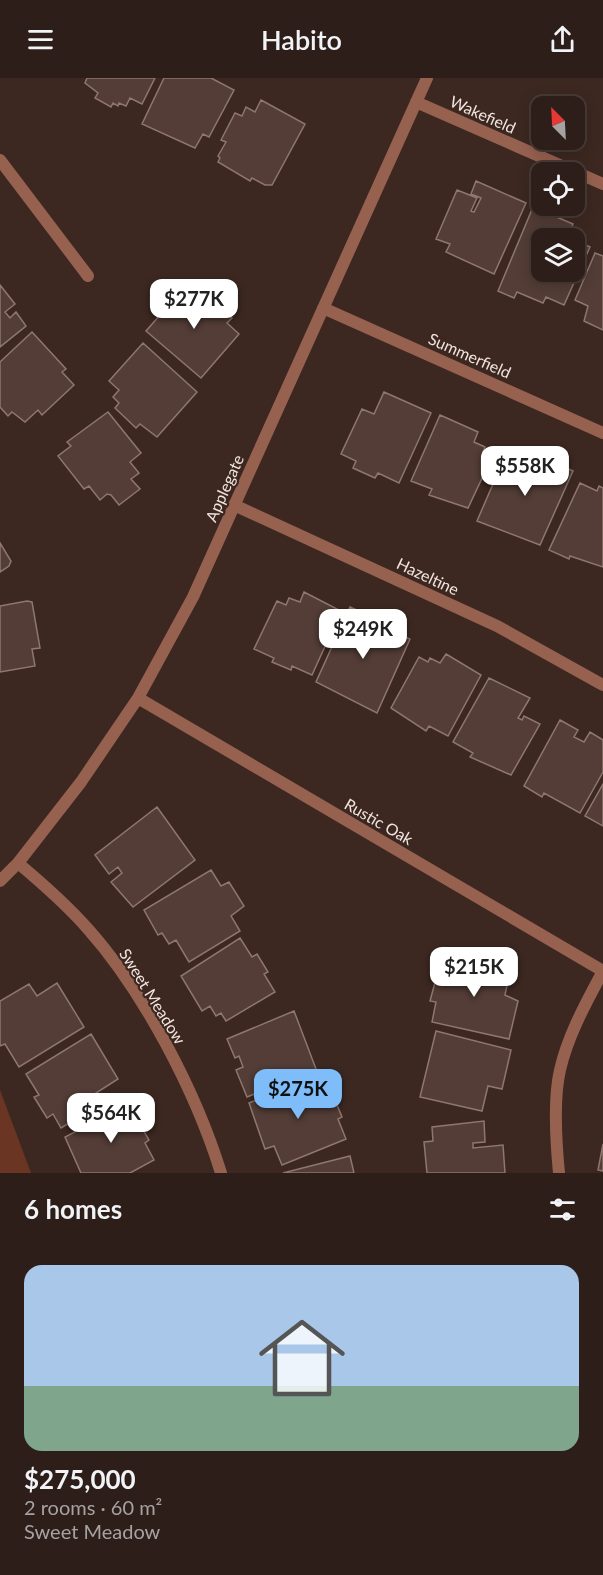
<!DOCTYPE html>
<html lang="en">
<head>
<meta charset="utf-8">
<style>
	body { margin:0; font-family:Lato,sans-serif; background:#392b26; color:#f1f3f6; height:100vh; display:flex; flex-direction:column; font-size:22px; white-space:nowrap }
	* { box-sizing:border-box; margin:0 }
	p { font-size:20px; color:#a7a2a2 }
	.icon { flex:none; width:33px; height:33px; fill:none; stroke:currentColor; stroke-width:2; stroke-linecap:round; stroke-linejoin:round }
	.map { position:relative; height:1095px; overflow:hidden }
	.drawer { display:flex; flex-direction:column; background:#2d1e19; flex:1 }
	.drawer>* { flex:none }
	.needle { width:39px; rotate:336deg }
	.tools { position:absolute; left:531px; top:18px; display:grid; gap:12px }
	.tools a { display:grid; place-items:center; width:54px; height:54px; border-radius:12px; background:#2d1e19; box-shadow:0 3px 15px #0003,0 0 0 2px #483c38; font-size:30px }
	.price { position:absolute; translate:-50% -51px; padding:0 14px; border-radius:12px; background:#fff; color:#222; font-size:20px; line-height:39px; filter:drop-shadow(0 2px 3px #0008) }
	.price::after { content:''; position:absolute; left:50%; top:36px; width:18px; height:14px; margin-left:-9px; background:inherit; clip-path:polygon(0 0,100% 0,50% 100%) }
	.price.selected { background:#7fbdfa; color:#111 }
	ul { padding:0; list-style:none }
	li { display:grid; align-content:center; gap:12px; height:318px; padding:0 24px }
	li span { display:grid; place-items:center; height:186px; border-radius:18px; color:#555 }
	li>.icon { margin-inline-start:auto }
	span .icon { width:108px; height:108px; fill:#fffc; stroke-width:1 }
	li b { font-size:26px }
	h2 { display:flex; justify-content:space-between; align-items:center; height:72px; padding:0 24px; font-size:26px }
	header { display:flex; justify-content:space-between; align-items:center; height:78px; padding:0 24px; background:#2d1e19; font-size:27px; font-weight:600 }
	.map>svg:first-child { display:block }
	.green { fill:#6b3523 }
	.building { fill:#533d36; stroke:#8f766e; stroke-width:1.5 }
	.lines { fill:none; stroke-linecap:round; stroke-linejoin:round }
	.street { stroke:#976150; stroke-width:12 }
	.labels { text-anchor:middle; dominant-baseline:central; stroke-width:4.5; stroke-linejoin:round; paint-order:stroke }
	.street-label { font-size:16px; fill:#f1e3de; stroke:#3c2821 }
</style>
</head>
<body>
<header><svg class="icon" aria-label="menu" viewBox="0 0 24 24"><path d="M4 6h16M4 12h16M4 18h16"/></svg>Habito<svg class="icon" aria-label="share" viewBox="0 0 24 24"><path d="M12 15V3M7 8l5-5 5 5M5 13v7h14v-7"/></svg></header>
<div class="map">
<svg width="603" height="1095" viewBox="0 0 603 1095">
	<rect width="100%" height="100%" fill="#3c2821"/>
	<path class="green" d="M0,1012l31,83h-31z"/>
	<path class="building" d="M87,0h68l-13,26 -12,-6 -4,8 -7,-3 -1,3 -5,-3 -2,4 -16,-9 3,-5 -13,-10z
		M164,0h47l23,12 -25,47 -6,-3 -8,14 -53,-24z
		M261,22l44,24 -33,61h-7l-13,-7 -2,3 -32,-19 2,-4 -2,-2 8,-14 -5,-2 14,-27 7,3 4,-9 9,5z
		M476,103l50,22 -32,71 -48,-22 4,-8 -14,-5 21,-49 20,8 -6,13 3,1 7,-14 -10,-4z
		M533,129l40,17 -6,13 4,1h-29v34h32v-32l16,7 -26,58 -18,-8 -3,6 -26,-11 -3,6 -16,-7z
		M595,175l8,3v74l-19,-9 4,-15 -13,-6z
		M195,206l37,34 -5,5 12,11 -38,44 -55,-47 36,-41 5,4z
		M0,207l15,19 -10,8 5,6 6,-6 10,14 -26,21z
		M32,254l34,37 -4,3 12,13 -32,30 -4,-5 -13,12 -13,-10 -4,4 -8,-9v-45z
		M143,265l54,49 -40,45 -17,-13 -4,4 -21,-20 4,-5 -6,-6 6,-7 -10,-9z
		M384,314l47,21 -32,70 -21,-10 -3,5 -22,-10 3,-7 -15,-7 21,-45 12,5z
		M108,334l33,41 -11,9 9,11 -8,6 9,10 -21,16 -8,-10 -4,-1 -7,6 -11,-14 -5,3 -26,-33 13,-10 -4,-4z
		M440,337l38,17 -4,10 11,5 -3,8 9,4 -23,49 -39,-13 3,-6 -21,-8z
		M509,369l24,11 -7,15 6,3 9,-19 32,14 -33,74 -63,-24z
		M580,405l17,8 2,-5 4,2v79l-33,-11 -1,3 -20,-9z
		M0,465l11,18 -2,5 -9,6z
		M304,514l37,19 -29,64 -20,-9 -1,4 -19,-8 2,-4 -20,-9 23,-48 9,4 3,-7 11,4z
		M27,523l5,1 8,46 -8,1 3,17 -35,6v-66z
		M350,529l33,15 -5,11 5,3 3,-8 24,11 -33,74 -61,-31z
		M446,576l35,21 -33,61 -19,-10 -3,5 -35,-23 28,-51 9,5 2,-4 10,5z
		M489,600l41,20 -12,20 4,2 2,-4 16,8 -29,51 -41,-18 3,-4 -20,-11z
		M560,642l18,10 -4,7 10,5 6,-10 13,8v32l-23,41 -36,-20 -2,4 -18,-11z
		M603,706v42l-18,-10z
		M157,729l38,53 -62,47 -22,-25 11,-9 -4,-6 -9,7 -14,-19z
		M211,792l10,16 8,-4 15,24 -13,10 9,15 -51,31 -13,-22 -7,4 -7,-11 -4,2 -14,-25z
		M240,860l12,19 5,-3 11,18 -4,2 11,18 -49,29 -5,-8 -5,3 -6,-10 -8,5 -21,-35z
		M447,877l63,16 -5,24 13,6 -9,38 -77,-17 4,-20 -6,-1 7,-26h5z
		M57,905l27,44 -65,40 -14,-23 -5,2v-45l29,-17 8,12z
		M294,933l22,58 -69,28 -11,-27 7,-3 -4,-11 -4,2 -8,-19z
		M436,953l75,19 -9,39 -14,-3 -6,25 -62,-14z
		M91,956l27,45 -22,14 7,10 -42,25 -8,-14 -6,4 -13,-21 5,-2 -13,-21z
		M318,998l9,20 5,-3 10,24 -4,2 8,20 -64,26 -8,-19 -9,3 -16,-46z
		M128,1026l21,36 -4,3 9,17 -24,13h-49l-16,-36z
		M484,1043l1,21 -12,1v5l30,-3 2,28h-78l-3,-31 9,-1 -1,-14z
		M603,1066v27l-5,-1z
		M350,1078l4,17h-71z"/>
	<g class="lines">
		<path class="street" d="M416,24l187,82
			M0,82l88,116
			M323,230l280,125
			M234,427l263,121 106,59
			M138,620l465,273
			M18,785c25,21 49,42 70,66 56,63 108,163 133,244
			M0,803l18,-18 63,-81 57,-84 55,-101 234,-519
			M559,1095c-3,-31 -6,-73 1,-103 8,-35 26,-67 43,-99"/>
	</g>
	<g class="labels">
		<g class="street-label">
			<text transform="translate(483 36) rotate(24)">Wakefield</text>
			<text transform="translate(470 277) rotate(24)">Summerfield</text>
			<text transform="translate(224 410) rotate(-66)">Applegate</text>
			<text transform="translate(428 498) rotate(25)">Hazeltine</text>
			<text transform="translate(379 743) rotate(30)">Rustic Oak</text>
			<text transform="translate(153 918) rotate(58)">Sweet Meadow</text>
		</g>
	</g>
</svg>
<div class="tools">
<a><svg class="needle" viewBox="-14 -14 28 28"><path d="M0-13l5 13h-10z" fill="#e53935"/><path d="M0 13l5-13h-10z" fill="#a7a2a2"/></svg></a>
<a><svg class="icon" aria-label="locate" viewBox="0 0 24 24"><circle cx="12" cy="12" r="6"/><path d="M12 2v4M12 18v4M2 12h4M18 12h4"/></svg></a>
<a><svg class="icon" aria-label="layers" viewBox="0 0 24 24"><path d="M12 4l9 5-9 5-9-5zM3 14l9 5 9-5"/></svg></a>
</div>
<b class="price" style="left:194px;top:252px">$277K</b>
<b class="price" style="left:525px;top:419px">$558K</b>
<b class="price" style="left:363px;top:582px">$249K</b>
<b class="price" style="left:474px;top:920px">$215K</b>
<b class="price selected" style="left:298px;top:1042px">$275K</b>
<b class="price" style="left:111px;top:1066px">$564K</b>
</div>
<section class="drawer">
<h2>6 homes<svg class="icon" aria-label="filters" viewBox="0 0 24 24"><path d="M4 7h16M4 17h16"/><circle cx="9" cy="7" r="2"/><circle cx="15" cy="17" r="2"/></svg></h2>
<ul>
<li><span style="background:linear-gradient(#a9c7e8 65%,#7fa58c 0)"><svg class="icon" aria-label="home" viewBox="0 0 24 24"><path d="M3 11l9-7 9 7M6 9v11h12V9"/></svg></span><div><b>$275,000</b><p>2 rooms · 60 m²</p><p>Sweet Meadow</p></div></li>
</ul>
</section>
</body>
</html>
